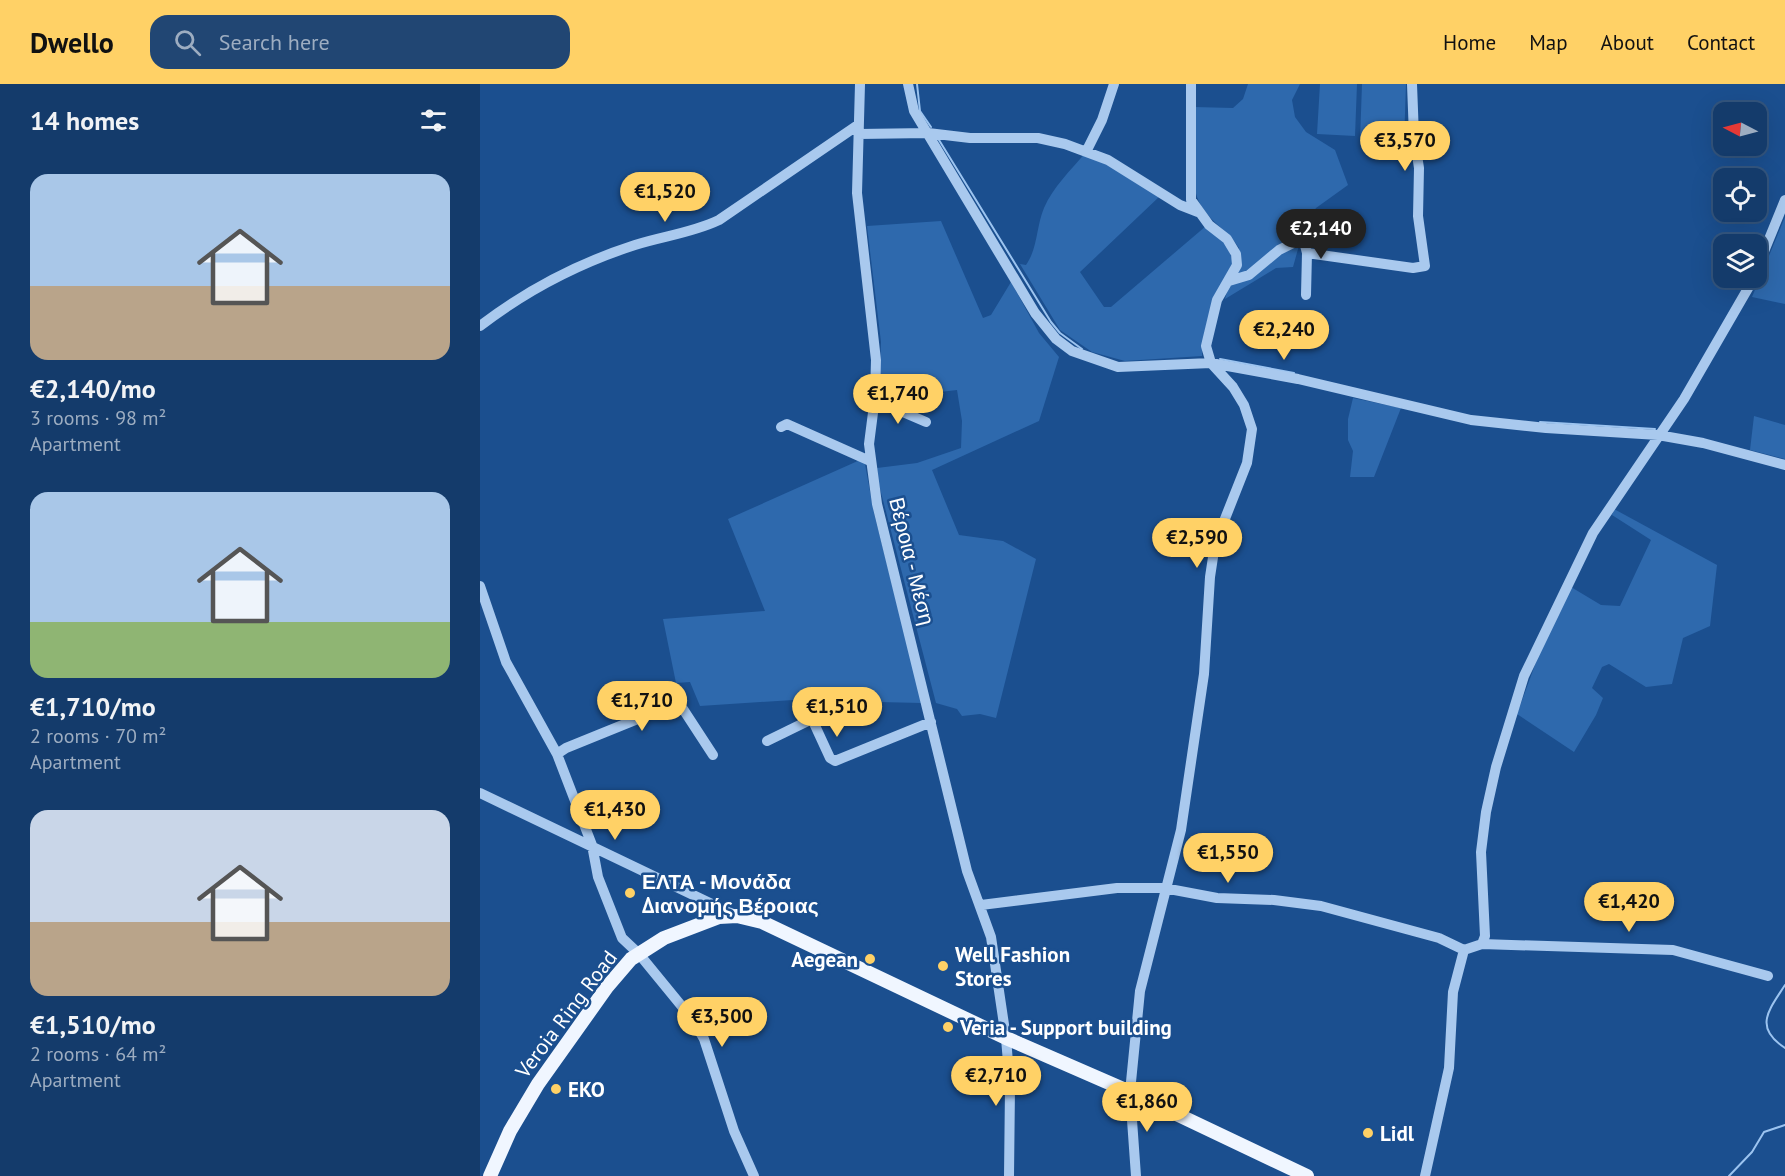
<!DOCTYPE html>
<html lang="en">
<head>
<meta charset="utf-8">
<style>
	body { margin:0; font-family:"PT Sans",sans-serif; background:#214673; color:#f1f3f6; height:100vh; display:flex; flex-direction:column; font-size:22px; white-space:nowrap }
	* { box-sizing:border-box; margin:0 }
	p { font-size:20px; color:#9dadc1 }
	.icon { flex:none; width:33px; height:33px; fill:none; stroke:currentColor; stroke-width:2; stroke-linecap:round; stroke-linejoin:round }
	.map { position:relative; flex:1; overflow:hidden }
	.panel { display:flex; flex-direction:column; background:#143b6b; width:480px }
	.panel>* { flex:none }
	.needle { width:39px; rotate:276deg }
	.buttons { position:absolute; left:1233px; top:18px; display:grid; gap:12px }
	.buttons a { display:grid; place-items:center; width:54px; height:54px; border-radius:12px; background:#143b6b; box-shadow:0 6px 24px #0002,0 0 0 2px #33557e; font-size:30px }
	.price { position:absolute; translate:-50% -51px; padding:0 14px; border-radius:21px; background:#ffd166; color:#111; font-size:20px; line-height:39px; filter:drop-shadow(0 2px 3px #0008) }
	.price::after { content:''; position:absolute; left:50%; top:36px; width:18px; height:14px; margin-left:-9px; background:inherit; clip-path:polygon(0 0,100% 0,50% 100%) }
	.price.on { background:#222; color:#fff }
	ul { padding:0; list-style:none }
	li { display:grid; align-content:center; gap:12px; height:318px; padding:0 30px }
	li span { display:grid; place-items:center; height:186px; border-radius:18px; color:#555 }
	li>.icon { margin-inline-start:auto }
	span .icon { width:108px; height:108px; fill:#fffc; stroke-width:1 }
	li b { font-size:26px }
	h2 { display:flex; justify-content:space-between; align-items:center; height:72px; padding:0 30px; font-size:26px }
	header { display:flex; align-items:center; gap:36px; box-sizing:border-box; height:84px; padding:0 30px; background:#ffd166; color:#111 }
	header strong { font-size:28px }
	nav { display:flex; gap:33px; margin-inline-start:auto; font-size:21px }
	.search { width:420px; height:54px; background:#214673; display:flex; align-items:center; gap:15px; box-sizing:border-box; padding:0 21px; border-radius:18px; color:#9dadc1; font-size:22px }
	main { display:flex; flex:1; min-height:0 }
	.map>svg:first-child { display:block }
	.green { fill:#2e69ad }
	.lines { fill:none; stroke-linecap:round; stroke-linejoin:round }
	.stream { stroke:#9cc4f0; stroke-width:2 }
	.minor { stroke:#a9c9ee; stroke-width:10 }
	.major { stroke:#f0f6ff; stroke-width:14 }
	.poi-dot { fill:#ffd166; stroke:#1b4f8f; stroke-width:2 }
	.labels { text-anchor:middle; dominant-baseline:central; stroke-width:5; stroke-linejoin:round; paint-order:stroke }
	.street-label { font-size:21px; fill:#fff; stroke:#1b4f8f }
	.poi-label { font-size:21px; font-weight:bold; fill:#fff; stroke:#1b4f8f; text-anchor:start }
</style>
</head>
<body>
<header>
<strong>Dwello</strong>
<div class="search"><svg class="icon" aria-label="search" viewBox="0 0 24 24"><circle cx="10" cy="10" r="6"/><path d="M15 15l6 6"/></svg>Search here</div>
<nav><a>Home</a><a>Map</a><a>About</a><a>Contact</a></nav>
</header>
<main>
<section class="panel">
<h2>14 homes<svg class="icon" aria-label="filters" viewBox="0 0 24 24"><path d="M4 7h16M4 17h16"/><circle cx="9" cy="7" r="2"/><circle cx="15" cy="17" r="2"/></svg></h2>
<ul>
<li><span style="background:linear-gradient(#a9c7e8 60%,#b9a48a 0)"><svg class="icon" aria-label="home" viewBox="0 0 24 24"><path d="M3 11l9-7 9 7M6 9v11h12V9"/></svg></span><div><b>€2,140/mo</b><p>3 rooms · 98 m²</p><p>Apartment</p></div></li>
<li><span style="background:linear-gradient(#a9c7e8 70%,#8fb573 0)"><svg class="icon" aria-label="home" viewBox="0 0 24 24"><path d="M3 11l9-7 9 7M6 9v11h12V9"/></svg></span><div><b>€1,710/mo</b><p>2 rooms · 70 m²</p><p>Apartment</p></div></li>
<li><span style="background:linear-gradient(#c9d6e8 60%,#b9a48a 0)"><svg class="icon" aria-label="home" viewBox="0 0 24 24"><path d="M3 11l9-7 9 7M6 9v11h12V9"/></svg></span><div><b>€1,510/mo</b><p>2 rooms · 64 m²</p><p>Apartment</p></div></li>
</ul>
</section>
<div class="map">
<svg width="1305" height="1092" viewBox="0 0 1305 1092">
	<rect width="100%" height="100%" fill="#1b4f8f"/>
	<path class="green" d="M768,0h52l-8,16 3,17 11,15 29,18 13,35 -32,23 -11,16 -12,43 -17,1 -51,31 14,-51c-10,-16 -27,-25 -37,-41 -15,-21 -8,-73 -8,-100l39,1 10,-9z
		M840,0h37l-2,52 -38,-2z
		M882,0h44l-2,59 -44,-2z
		M606,68l74,44 -80,76 24,35h7l95,-81 19,15 9,22c-17,30 -31,58 -32,93l-77,5 -33,-9 -32,-22 -40,-66 6,1c12,-17 10,-38 18,-57 9,-21 27,-38 42,-56z
		M1305,133v87l-33,-7z
		M461,137l42,97 8,-3 20,-33 28,51 20,24 -20,64 -107,49 27,65 44,6 33,18 -40,159 -16,-4 -18,2 -5,-7 -21,-6 -58,-222 -1,-13 40,-5 44,-15 1,-27 -5,-31 -78,9 2,-57 -14,-116z
		M873,314l48,10 -27,69h-24l3,-26 -5,-11v-21z
		M1274,332l31,9v34l-35,-9z
		M380,376l5,4 9,49 48,190 -129,-3 -93,6 -10,-24 -14,1 -13,-64 102,-8 -37,-92z
		M1134,425l103,56 -7,61 -27,12 -11,46 -26,3 -37,-23 -7,3 -10,21 11,10 -7,17 -22,37 -57,-38 22,-60 32,-67 30,18 19,1 31,-66 -39,-25z"/>
	<g class="lines">
		<path class="stream" d="M437,0l3,27 11,16
			M459,56l112,182 9,11 22,16
			M740,275l74,14
			M1060,338l115,7
			M1305,901c-16,25 -32,42 0,63
			M1249,1092l23,-24 12,-20 21,-7"/>
		<path class="minor" d="M380,0l-3,109 19,167 -1,37 -6,47 8,60 90,367 24,66 15,101 4,49 -1,89
			M428,0l6,27 121,202 21,26 16,12 46,16 93,-4 87,16 173,41 75,8 112,7 45,8 82,22
			M379,50l69,-1 42,5h68l27,6 43,16 72,45 18,7
			M607,66l15,-30 12,-36
			M827,169l106,15 12,-2 -7,-50 1,-48 -5,-32 -2,-52
			M1276,187l29,-71
			M749,197l20,-6 30,-25 24,-12 4,15 -1,42
			M0,242c47,-36 99,-63 155,-81 28,-9 57,-12 84,-25l139,-95
			M394,320h10l42,18
			M301,343l6,-3 83,37
			M0,502l26,76 51,92 35,91 6,32 24,61 17,16 54,66 11,19 30,92 20,45
			M287,657l45,-22 18,39 5,3 96,-39
			M77,670l9,-6 106,-43 11,4 30,46
			M0,709l257,123
			M501,821l136,-17h47l53,10 57,2 47,6 118,32 25,12
			M1002,860l191,6 95,26
			M656,1092l-6,-84 10,-101 41,-161 23,-156 6,-97 5,-33 32,-81 5,-34 -8,-24 -11,-18 -22,-24 -5,-17 11,-46 20,-35 -1,-11 -9,-15 -18,-14 -18,-25v-116
			M945,1092l24,-108 4,-76 11,-42 18,-6 3,-8 -4,-84 5,-40 10,-45 28,-91 69,-143 91,-134 70,-121"/>
		<path class="major" d="M10,1092l20,-45 28,-47 69,-97 24,-28 33,-21 55,-21 18,-1 25,6 244,116 124,54 177,84"/>
	</g>
	<g class="poi-dot">
		<circle cx="150" cy="809" r="6"/>
		<circle cx="390" cy="875" r="6"/>
		<circle cx="463" cy="882" r="6"/>
		<circle cx="468" cy="943" r="6"/>
		<circle cx="76" cy="1005" r="6"/>
		<circle cx="888" cy="1049" r="6"/>
	</g>
	<g class="labels">
		<g class="street-label">
			<text transform="translate(432 477) rotate(76)">Βέροια - Μέση</text>
			<text transform="translate(86 930) rotate(-53)">Verοia Ring Road</text>
		</g>
		<g class="poi-label">
			<text x="162" y="797">ΕΛΤΑ - Μονάδα<tspan x="162" dy="24">Διανομής Βέροιας</tspan></text>
			<text x="475" y="870">Well Fashion<tspan x="475" dy="24">Stores</tspan></text>
			<text x="378" y="875" text-anchor="end">Aegean</text>
			<text x="480" y="943">Veria - Support building</text>
			<text x="88" y="1005">EKO</text>
			<text x="900" y="1049">Lidl</text>
		</g>
	</g>
</svg>
<div class="buttons">
<a><svg class="needle" viewBox="-14 -14 28 28"><path d="M0-13l5 13h-10z" fill="#e53935"/><path d="M0 13l5-13h-10z" fill="#9dadc1"/></svg></a>
<a><svg class="icon" aria-label="locate" viewBox="0 0 24 24"><circle cx="12" cy="12" r="6"/><path d="M12 2v4M12 18v4M2 12h4M18 12h4"/></svg></a>
<a><svg class="icon" aria-label="layers" viewBox="0 0 24 24"><path d="M12 4l9 5-9 5-9-5zM3 14l9 5 9-5"/></svg></a>
</div>
<b class="price" style="left:925px;top:88px">€3,570</b>
<b class="price" style="left:185px;top:139px">€1,520</b>
<b class="price on" style="left:841px;top:176px">€2,140</b>
<b class="price" style="left:804px;top:277px">€2,240</b>
<b class="price" style="left:418px;top:341px">€1,740</b>
<b class="price" style="left:717px;top:485px">€2,590</b>
<b class="price" style="left:162px;top:648px">€1,710</b>
<b class="price" style="left:357px;top:654px">€1,510</b>
<b class="price" style="left:135px;top:757px">€1,430</b>
<b class="price" style="left:748px;top:800px">€1,550</b>
<b class="price" style="left:1149px;top:849px">€1,420</b>
<b class="price" style="left:242px;top:964px">€3,500</b>
<b class="price" style="left:516px;top:1023px">€2,710</b>
<b class="price" style="left:667px;top:1049px">€1,860</b>
</div>
</main>
</body>
</html>
